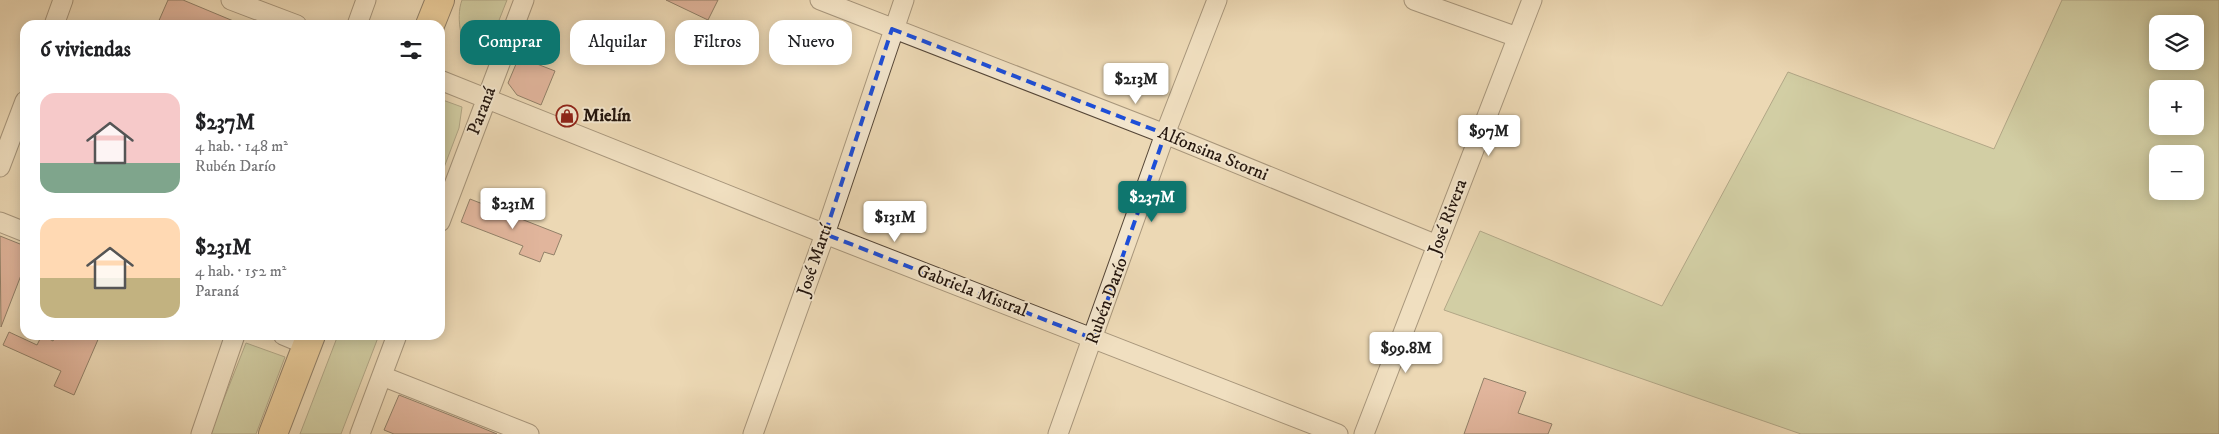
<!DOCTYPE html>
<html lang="es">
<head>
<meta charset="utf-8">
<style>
	body { margin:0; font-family:"IM FELL DW Pica",serif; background:#f2f2f2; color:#202124; height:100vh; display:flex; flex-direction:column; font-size:19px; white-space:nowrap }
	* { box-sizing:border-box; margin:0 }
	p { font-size:16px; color:#757577 }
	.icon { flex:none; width:28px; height:28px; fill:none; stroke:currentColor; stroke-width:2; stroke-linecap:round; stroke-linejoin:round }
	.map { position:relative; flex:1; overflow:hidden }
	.drawer { position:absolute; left:20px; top:20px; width:425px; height:320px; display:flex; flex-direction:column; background:#fff; border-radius:15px; box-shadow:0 2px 12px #0003 }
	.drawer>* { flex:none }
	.guide { position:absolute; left:460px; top:20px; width:475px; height:45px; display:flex; gap:10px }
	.tools { position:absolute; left:2149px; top:15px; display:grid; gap:10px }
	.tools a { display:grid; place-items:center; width:55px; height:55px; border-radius:10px; background:#fff; box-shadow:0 2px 12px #0003; font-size:25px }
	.price { position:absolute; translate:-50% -42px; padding:0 11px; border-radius:5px; background:#fff; color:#222; font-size:16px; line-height:32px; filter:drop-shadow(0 1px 2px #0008) }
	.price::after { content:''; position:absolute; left:50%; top:30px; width:15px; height:11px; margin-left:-8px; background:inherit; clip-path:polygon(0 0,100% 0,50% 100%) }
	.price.on { background:#0f766e; color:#fff }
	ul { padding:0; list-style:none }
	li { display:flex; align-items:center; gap:15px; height:125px; padding:0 20px }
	li span { display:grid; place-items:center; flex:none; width:140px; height:100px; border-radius:15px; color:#555 }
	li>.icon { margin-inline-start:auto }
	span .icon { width:60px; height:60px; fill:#fffc; stroke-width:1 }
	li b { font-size:21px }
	h2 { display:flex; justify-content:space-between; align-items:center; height:60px; padding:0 20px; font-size:21px }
	.chip { padding:0 18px; border-radius:15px; background:#fff; box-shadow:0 2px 12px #0003; font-size:18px; line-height:45px }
	.chip.on { background:#0f766e; color:#fff }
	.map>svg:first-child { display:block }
	.green { fill:#b2c091; stroke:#6a6a4f; fill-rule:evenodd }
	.building { fill:#d28b7e; stroke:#23150d }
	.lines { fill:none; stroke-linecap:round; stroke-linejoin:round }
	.minor-casing { stroke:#554637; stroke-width:21 }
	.trunk-casing { stroke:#23150d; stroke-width:30 }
	.minor { stroke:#f3e6ce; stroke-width:19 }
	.trunk { stroke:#e6bc7a; stroke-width:28 }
	.marked { fill:none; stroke:#1d4ed8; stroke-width:4; stroke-dasharray:10 6; stroke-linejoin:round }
	.labels { text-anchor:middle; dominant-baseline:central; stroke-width:4; stroke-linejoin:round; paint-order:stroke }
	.street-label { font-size:18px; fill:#23150d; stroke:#f3e6ce }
	.poi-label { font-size:18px; font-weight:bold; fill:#23150d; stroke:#f3e6ce; text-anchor:start }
</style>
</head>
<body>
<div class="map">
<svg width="2219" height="434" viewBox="0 0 2219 434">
	<rect width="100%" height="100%" fill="#ecd8b4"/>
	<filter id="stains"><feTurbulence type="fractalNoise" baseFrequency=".004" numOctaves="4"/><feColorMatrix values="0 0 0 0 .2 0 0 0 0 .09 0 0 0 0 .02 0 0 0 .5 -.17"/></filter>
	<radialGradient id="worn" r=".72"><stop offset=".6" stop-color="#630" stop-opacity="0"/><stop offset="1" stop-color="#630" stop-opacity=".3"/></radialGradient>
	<path class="green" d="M462,0h45l-24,61 -9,2c-12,-14 -19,-45 -12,-63z
		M2062,0h157v434h-418l-357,-124 36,-79 182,75 126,-234 206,77zM2158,24h37v37h-37zM2158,89h37v37h-37zM2158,154h37v37h-37z
		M440,99l22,8 -3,21 -19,50z
		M338,335h41l-38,99h-41z
		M246,343l39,14 -29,77h-46z"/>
	<path class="building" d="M168,0h15l60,25h-86z
		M666,0h52l-10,20z
		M519,57l36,14 -14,34 -24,-10 -9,-12z
		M470,199l92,36 -8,20 -10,-3 -4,10 -21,-8 4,-8 -62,-24z
		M0,236l25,10v19l-24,62z
		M9,332l28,13 5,-10 11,6 3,-6h44l-26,60 -20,-9 7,-15 -58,-26z
		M1484,378l42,14 -8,21 34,11 -4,10h-84z
		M399,395l81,32 17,7h-103l-10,-4z"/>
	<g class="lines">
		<g class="minor-casing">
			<path id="minor" d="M231,0l66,25
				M820,0l345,134 272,111
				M1414,0l103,37
				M54,25l9,-25
				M357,25l9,-25
				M440,80l385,154 513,200
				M0,167l25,-66
				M0,222l25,10
				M440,222l84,-222
				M283,335l24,10
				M382,376l147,58
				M201,434l34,-99
				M360,434l37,-99
				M753,434l72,-200 79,-234
				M1058,434l107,-300 52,-134
				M1364,434l168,-434"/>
		</g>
		<g class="trunk-casing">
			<path id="trunk" d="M430,25l10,-25
				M273,434l38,-99"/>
		</g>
		<use href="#minor" class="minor"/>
		<use href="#trunk" class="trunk"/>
	</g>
	<path d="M0 0H2219V434H0ZM892,29l273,105 -71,205 -269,-105z" fill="#ecd8b4" fill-opacity=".55" fill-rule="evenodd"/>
	<path class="marked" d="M892,29l273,105 -71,205 -269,-105z"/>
	<defs>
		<g id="shop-ring" transform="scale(1.125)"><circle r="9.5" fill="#f3e6ce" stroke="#8f2418" stroke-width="1.5"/><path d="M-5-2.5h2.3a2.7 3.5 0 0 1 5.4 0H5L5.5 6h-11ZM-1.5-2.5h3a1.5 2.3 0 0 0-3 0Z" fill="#8f2418"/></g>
	</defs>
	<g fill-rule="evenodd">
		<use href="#shop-ring" x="567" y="116"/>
	</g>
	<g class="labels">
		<g class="street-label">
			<text transform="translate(482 111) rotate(-69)">Paraná</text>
			<text transform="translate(1213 154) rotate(22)">Alfonsina Storni</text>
			<text transform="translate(1448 217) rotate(-69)">José Rivera</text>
			<text transform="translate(815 260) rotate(-71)">José Martí</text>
			<text transform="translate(972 291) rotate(21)">Gabriela Mistral</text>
			<text transform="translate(1107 301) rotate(-70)">Rubén Darío</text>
		</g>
		<g class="poi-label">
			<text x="583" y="116">Mielín</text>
		</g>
	</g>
	<rect width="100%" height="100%" filter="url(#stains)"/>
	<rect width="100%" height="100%" fill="url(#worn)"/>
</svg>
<div class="tools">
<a><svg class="icon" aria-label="layers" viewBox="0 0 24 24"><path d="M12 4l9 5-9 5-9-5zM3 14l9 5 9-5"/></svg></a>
<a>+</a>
<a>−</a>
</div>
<b class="price" style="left:1136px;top:105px">$213M</b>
<b class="price" style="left:1489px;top:157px">$97M</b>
<b class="price on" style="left:1152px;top:223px">$237M</b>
<b class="price" style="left:513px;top:230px">$231M</b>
<b class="price" style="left:895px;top:243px">$131M</b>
<b class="price" style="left:1406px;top:374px">$99.8M</b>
<div class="guide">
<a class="chip on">Comprar</a>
<a class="chip">Alquilar</a>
<a class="chip">Filtros</a>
<a class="chip">Nuevo</a>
</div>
<section class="drawer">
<h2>6 viviendas<svg class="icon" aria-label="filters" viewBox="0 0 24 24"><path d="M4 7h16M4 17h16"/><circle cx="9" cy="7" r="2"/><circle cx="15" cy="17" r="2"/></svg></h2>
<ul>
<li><span style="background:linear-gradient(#f6c9c9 70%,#7fa58c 0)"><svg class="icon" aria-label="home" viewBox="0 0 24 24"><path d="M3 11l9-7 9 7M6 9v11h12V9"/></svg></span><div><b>$237M</b><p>4 hab. · 148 m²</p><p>Rubén Darío</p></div></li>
<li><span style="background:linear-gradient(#ffd9b3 60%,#c2b280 0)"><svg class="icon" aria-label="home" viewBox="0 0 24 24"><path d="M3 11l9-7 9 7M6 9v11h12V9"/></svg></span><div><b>$231M</b><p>4 hab. · 152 m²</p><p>Paraná</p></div></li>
</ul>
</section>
</div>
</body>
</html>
